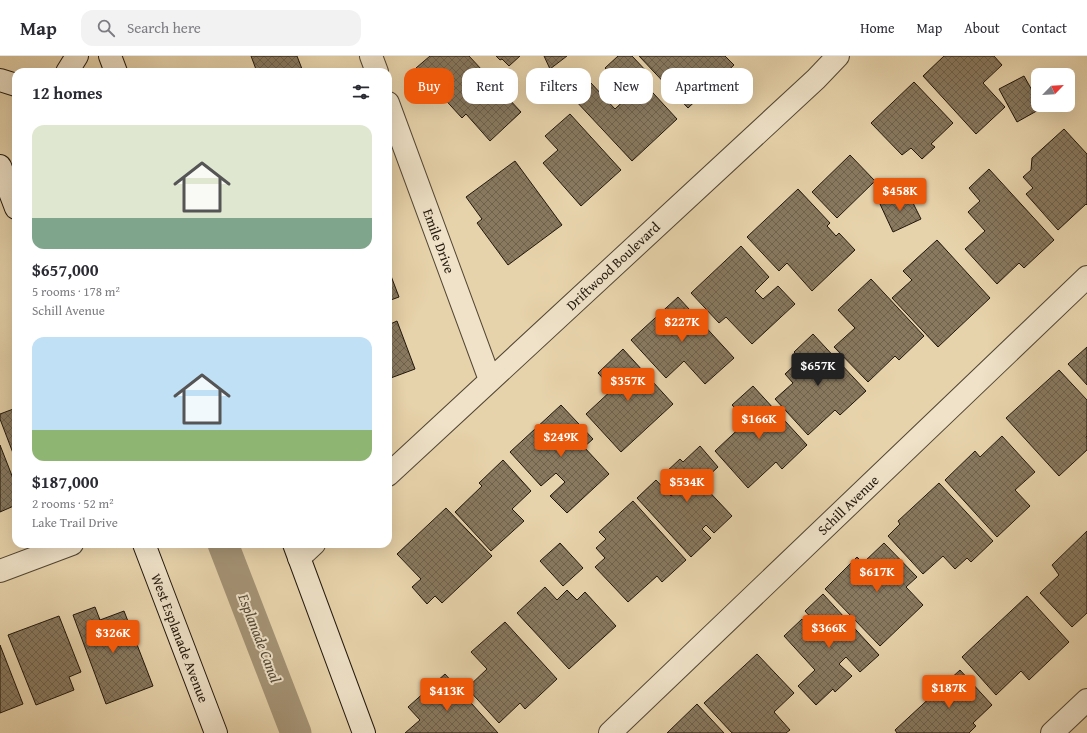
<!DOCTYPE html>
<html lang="en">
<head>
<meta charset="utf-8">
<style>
	body { margin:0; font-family:"Gentium Book Plus",serif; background:#f2f2f3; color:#2b2b33; height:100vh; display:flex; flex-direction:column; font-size:15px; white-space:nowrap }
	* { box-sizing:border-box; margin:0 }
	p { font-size:13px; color:#7c7c81 }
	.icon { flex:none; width:22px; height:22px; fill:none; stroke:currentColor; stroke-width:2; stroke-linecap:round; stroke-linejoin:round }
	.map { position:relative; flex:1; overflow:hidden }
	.drawer { position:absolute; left:12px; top:12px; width:380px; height:480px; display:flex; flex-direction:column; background:#fff; border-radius:12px; box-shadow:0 4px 16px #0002 }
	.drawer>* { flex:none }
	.banner { position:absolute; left:404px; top:12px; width:380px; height:36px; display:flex; gap:8px }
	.needle { width:26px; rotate:65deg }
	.buttons { position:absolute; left:1031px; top:12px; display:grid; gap:8px }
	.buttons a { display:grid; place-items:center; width:44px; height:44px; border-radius:8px; background:#fff; box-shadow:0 4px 16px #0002; font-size:20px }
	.price { position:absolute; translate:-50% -34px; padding:0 9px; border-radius:4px; background:#ea580c; color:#fff; font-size:13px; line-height:26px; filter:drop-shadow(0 1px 2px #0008) }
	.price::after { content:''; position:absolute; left:50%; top:24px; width:12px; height:9px; margin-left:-6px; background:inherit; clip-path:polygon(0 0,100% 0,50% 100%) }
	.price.selected { background:#222; color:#fff }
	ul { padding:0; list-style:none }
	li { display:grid; align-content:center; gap:8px; height:212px; padding:0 20px }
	li span { display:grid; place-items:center; height:124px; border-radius:12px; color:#555 }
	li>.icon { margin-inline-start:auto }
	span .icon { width:72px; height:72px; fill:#fffc; stroke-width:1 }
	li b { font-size:17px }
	h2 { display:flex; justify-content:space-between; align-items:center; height:48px; padding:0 20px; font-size:17px }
	.tag { padding:0 14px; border-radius:12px; background:#fff; box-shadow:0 4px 16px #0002; font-size:14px; line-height:36px }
	.tag.selected { background:#ea580c; color:#fff }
	header { display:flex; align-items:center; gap:24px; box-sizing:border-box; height:56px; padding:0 20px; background:#fff; border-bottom:1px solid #e1e1e2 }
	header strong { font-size:19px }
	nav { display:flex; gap:22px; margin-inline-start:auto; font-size:14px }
	.search { width:280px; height:36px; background:#f2f2f3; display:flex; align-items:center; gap:10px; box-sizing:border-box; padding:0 14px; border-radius:12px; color:#7c7c81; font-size:15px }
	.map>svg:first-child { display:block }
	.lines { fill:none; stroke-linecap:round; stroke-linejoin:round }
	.canal { stroke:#a49375; stroke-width:31 }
	.building { fill:url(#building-cross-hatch); stroke:#21170d }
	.street-casing { stroke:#524634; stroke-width:24 }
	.secondary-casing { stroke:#21170d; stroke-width:24 }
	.street { stroke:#efe2c8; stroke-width:22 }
	.secondary { stroke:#efe2c8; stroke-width:22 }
	.labels { text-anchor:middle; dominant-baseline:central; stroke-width:4; stroke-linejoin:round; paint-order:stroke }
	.street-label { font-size:14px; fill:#21170d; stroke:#efe2c8 }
	.water-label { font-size:15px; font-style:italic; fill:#554937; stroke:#efe2c8 }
</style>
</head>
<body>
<header>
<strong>Map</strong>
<div class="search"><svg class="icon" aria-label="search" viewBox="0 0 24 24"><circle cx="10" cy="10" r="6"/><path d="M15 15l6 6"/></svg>Search here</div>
<nav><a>Home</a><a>Map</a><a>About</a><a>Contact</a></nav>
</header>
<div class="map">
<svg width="1087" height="677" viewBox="0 0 1087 677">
	<defs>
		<pattern id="building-cross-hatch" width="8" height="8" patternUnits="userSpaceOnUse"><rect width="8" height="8" fill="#88795f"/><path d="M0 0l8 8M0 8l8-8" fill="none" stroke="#6f624d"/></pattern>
	</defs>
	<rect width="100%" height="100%" fill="#e7d3ab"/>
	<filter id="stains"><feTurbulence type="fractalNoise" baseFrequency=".005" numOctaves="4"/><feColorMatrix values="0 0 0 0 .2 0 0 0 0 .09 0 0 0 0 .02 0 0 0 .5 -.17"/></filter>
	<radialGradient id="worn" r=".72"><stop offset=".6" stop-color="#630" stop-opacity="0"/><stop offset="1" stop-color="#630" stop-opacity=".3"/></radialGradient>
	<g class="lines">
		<path class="canal" d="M223,488l73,189"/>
	</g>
	<path class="building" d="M251,0h46l5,13 -7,3h-38z
		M430,0h39l52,56 -31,29 -24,-27 -4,4 -46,-50z
		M496,0h24l-11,10 -7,-7 -2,1z
		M544,0h23l-17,13z
		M618,0h14l17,18 -7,7 35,38 -45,42 -58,-62 17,-16 24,26 15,-14 -25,-27z
		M639,0h86l9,9 -46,43z
		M944,0h50l8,9 -19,18 22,24 -29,27 -53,-58z
		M1024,20l14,25v4h2l2,3 -25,14 -18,-33z
		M914,26l39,41 -22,21 4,3 -13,12 -11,-11 -9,7 -31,-32z
		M570,58l51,56 -40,36 -38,-43 15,-13 -13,-14z
		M1064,73l23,25v51l-1,-1 -28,26 -32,-36 7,-6 -10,-11 8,-7 1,-12z
		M850,99l25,26 -38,37 -25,-26z
		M515,105l47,64 -54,40 -31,-42 5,-4 -16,-22z
		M989,113l65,71 -30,28 -5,-5 -22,21 -32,-35 20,-18 -17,-19 12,-11 -11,-13z
		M798,133l32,34 -3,3 9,10 3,-3 16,17 -43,41 -25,-28 -8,8 -32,-34z
		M907,135l14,28 -28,13 -13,-28z
		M937,184l53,58 -52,49 -46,-49 20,-18 -9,-9z
		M741,190l28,31 -14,14 8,8 15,-13 17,18 -43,40 -26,-27 -7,6 -28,-30z
		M388,212l11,29 -11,4z
		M871,223l53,57 -25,24 -4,-4 -27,26 -34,-35 21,-19 -17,-18z
		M678,241l56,61 -29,26 -21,-23 -18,17 -35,-38z
		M397,265l18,48 -27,10v-54z
		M813,278l53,57 -26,24 -5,-5 -27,25 -33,-36 18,-16 -8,-9 16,-15 -7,-7z
		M1087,291v38l-19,-21z
		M623,293l50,55 -52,48 -35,-38 27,-25 -15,-16z
		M1059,314l28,30v36l-1,1 1,2v11l-28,26 -53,-58z
		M753,330l54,59 -25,24 -6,-7 -28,26 -33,-37 32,-30 -15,-16z
		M561,349l32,34 -9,8 25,27 -42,39 -17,-17 15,-14 -9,-9 -15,13 -31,-34z
		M16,352v53l-16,-42v-5z
		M1002,380l33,36 -20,18 15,16 -33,31 -52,-57 30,-29 5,6z
		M0,389l16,41v19l-16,7z
		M700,390l18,21 -17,16 31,33 -18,17 -8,-8 -4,4 9,9 -20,19 -54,-59 19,-18 15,16 8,-8 -14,-15 15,-14 3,3z
		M503,404l28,31 -19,18 12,12 -33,30 -36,-39 27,-26 -3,-3z
		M939,427l54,58 -22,21 -4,-4 -12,11 -12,-13 -20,18 -35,-38 12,-12 -2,-3z
		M633,445l53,59 -24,22 -5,-6 -29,26 -33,-35 10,-9 -9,-10 10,-9 -7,-7z
		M446,452l46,48 -50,47 -7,-7 -8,8 -15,-17 9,-8 -24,-25z
		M1087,475v82l-15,14 -32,-34 19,-18 -7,-10z
		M560,487l23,25 -20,18 -23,-25z
		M884,487l33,34 -11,10 17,18 -43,41 -55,-57 32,-32 6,6z
		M545,531l12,13 10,-10 10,10 8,-8 31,34 -47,43 -52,-56z
		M823,538l56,61 -19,17 -14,-15 -7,7 13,12 -17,16 -2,-3 -17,16 -18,-19 17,-16 -31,-34 18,-17 7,8 6,-5 -10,-11z
		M1027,540l42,46 -40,38 -8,-9 -25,24 -34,-38z
		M95,551l5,13 24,-9 29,75 -47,18 -33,-89z
		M59,560l22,56 -12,5 5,13 -38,15 -28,-70z
		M505,566l52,57 -32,30 -5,-6 -21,20 -32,-35 20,-19 -16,-17z
		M0,589l23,59 -23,9z
		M757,598l37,39 -20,19 16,18 -4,3h-54l-28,-30z
		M960,614l32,35 -19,18 3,3 -7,7h-72l-2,-3z
		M445,618l53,59h-93l15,-13 -12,-13z
		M697,648l27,29h-57z"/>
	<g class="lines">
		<g class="street-casing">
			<path id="street" d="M371,0l6,16
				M388,47l102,277
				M388,419l428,-396 22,-23
				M299,502l15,-14
				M0,515l72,-27
				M610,677l477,-456
				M1052,677l35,-33"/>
		</g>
		<g class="secondary-casing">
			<path id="secondary" d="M110,0l6,16
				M67,16l10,-16
				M0,24l16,5
				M0,110l16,42
				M144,488l72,189
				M294,488l70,189"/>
		</g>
		<use href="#street" class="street"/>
		<use href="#secondary" class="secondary"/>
	</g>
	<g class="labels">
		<g class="street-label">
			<text transform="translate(439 185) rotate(70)">Emile Drive</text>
			<text transform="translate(613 210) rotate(-43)">Driftwood Boulevard</text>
			<text transform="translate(848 449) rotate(-44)">Schill Avenue</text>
			<text transform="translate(180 582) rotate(69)">West Esplanade Avenue</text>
		</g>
		<g class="water-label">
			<text transform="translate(260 582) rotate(69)">Esplanade Canal</text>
		</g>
	</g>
	<rect width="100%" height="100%" filter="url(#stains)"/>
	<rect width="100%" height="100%" fill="url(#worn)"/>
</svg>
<div class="buttons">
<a><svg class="needle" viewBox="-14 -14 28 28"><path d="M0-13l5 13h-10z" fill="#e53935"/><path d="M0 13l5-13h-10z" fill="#7c7c81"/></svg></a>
</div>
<b class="price" style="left:900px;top:156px">$458K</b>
<b class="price" style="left:682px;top:287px">$227K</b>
<b class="price selected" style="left:818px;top:331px">$657K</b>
<b class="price" style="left:628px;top:346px">$357K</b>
<b class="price" style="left:759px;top:384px">$166K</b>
<b class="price" style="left:561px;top:402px">$249K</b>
<b class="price" style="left:687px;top:447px">$534K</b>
<b class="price" style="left:877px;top:537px">$617K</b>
<b class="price" style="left:829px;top:593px">$366K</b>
<b class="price" style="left:113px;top:598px">$326K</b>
<b class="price" style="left:949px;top:653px">$187K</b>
<b class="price" style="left:447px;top:656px">$413K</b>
<div class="banner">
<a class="tag selected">Buy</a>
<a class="tag">Rent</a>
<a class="tag">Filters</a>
<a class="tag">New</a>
<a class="tag">Apartment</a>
</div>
<section class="drawer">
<h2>12 homes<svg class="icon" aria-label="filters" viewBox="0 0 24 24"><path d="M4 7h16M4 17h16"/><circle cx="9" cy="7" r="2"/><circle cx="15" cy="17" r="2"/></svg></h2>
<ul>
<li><span style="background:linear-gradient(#dfe7d0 75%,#7fa58c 0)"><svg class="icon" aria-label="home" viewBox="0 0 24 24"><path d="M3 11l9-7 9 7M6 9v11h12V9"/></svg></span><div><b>$657,000</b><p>5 rooms · 178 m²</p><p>Schill Avenue</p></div></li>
<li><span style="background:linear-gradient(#bfe0f5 75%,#8fb573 0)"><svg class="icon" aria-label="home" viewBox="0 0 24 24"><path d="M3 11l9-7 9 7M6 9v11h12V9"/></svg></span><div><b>$187,000</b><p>2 rooms · 52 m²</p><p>Lake Trail Drive</p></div></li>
</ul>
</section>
</div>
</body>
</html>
